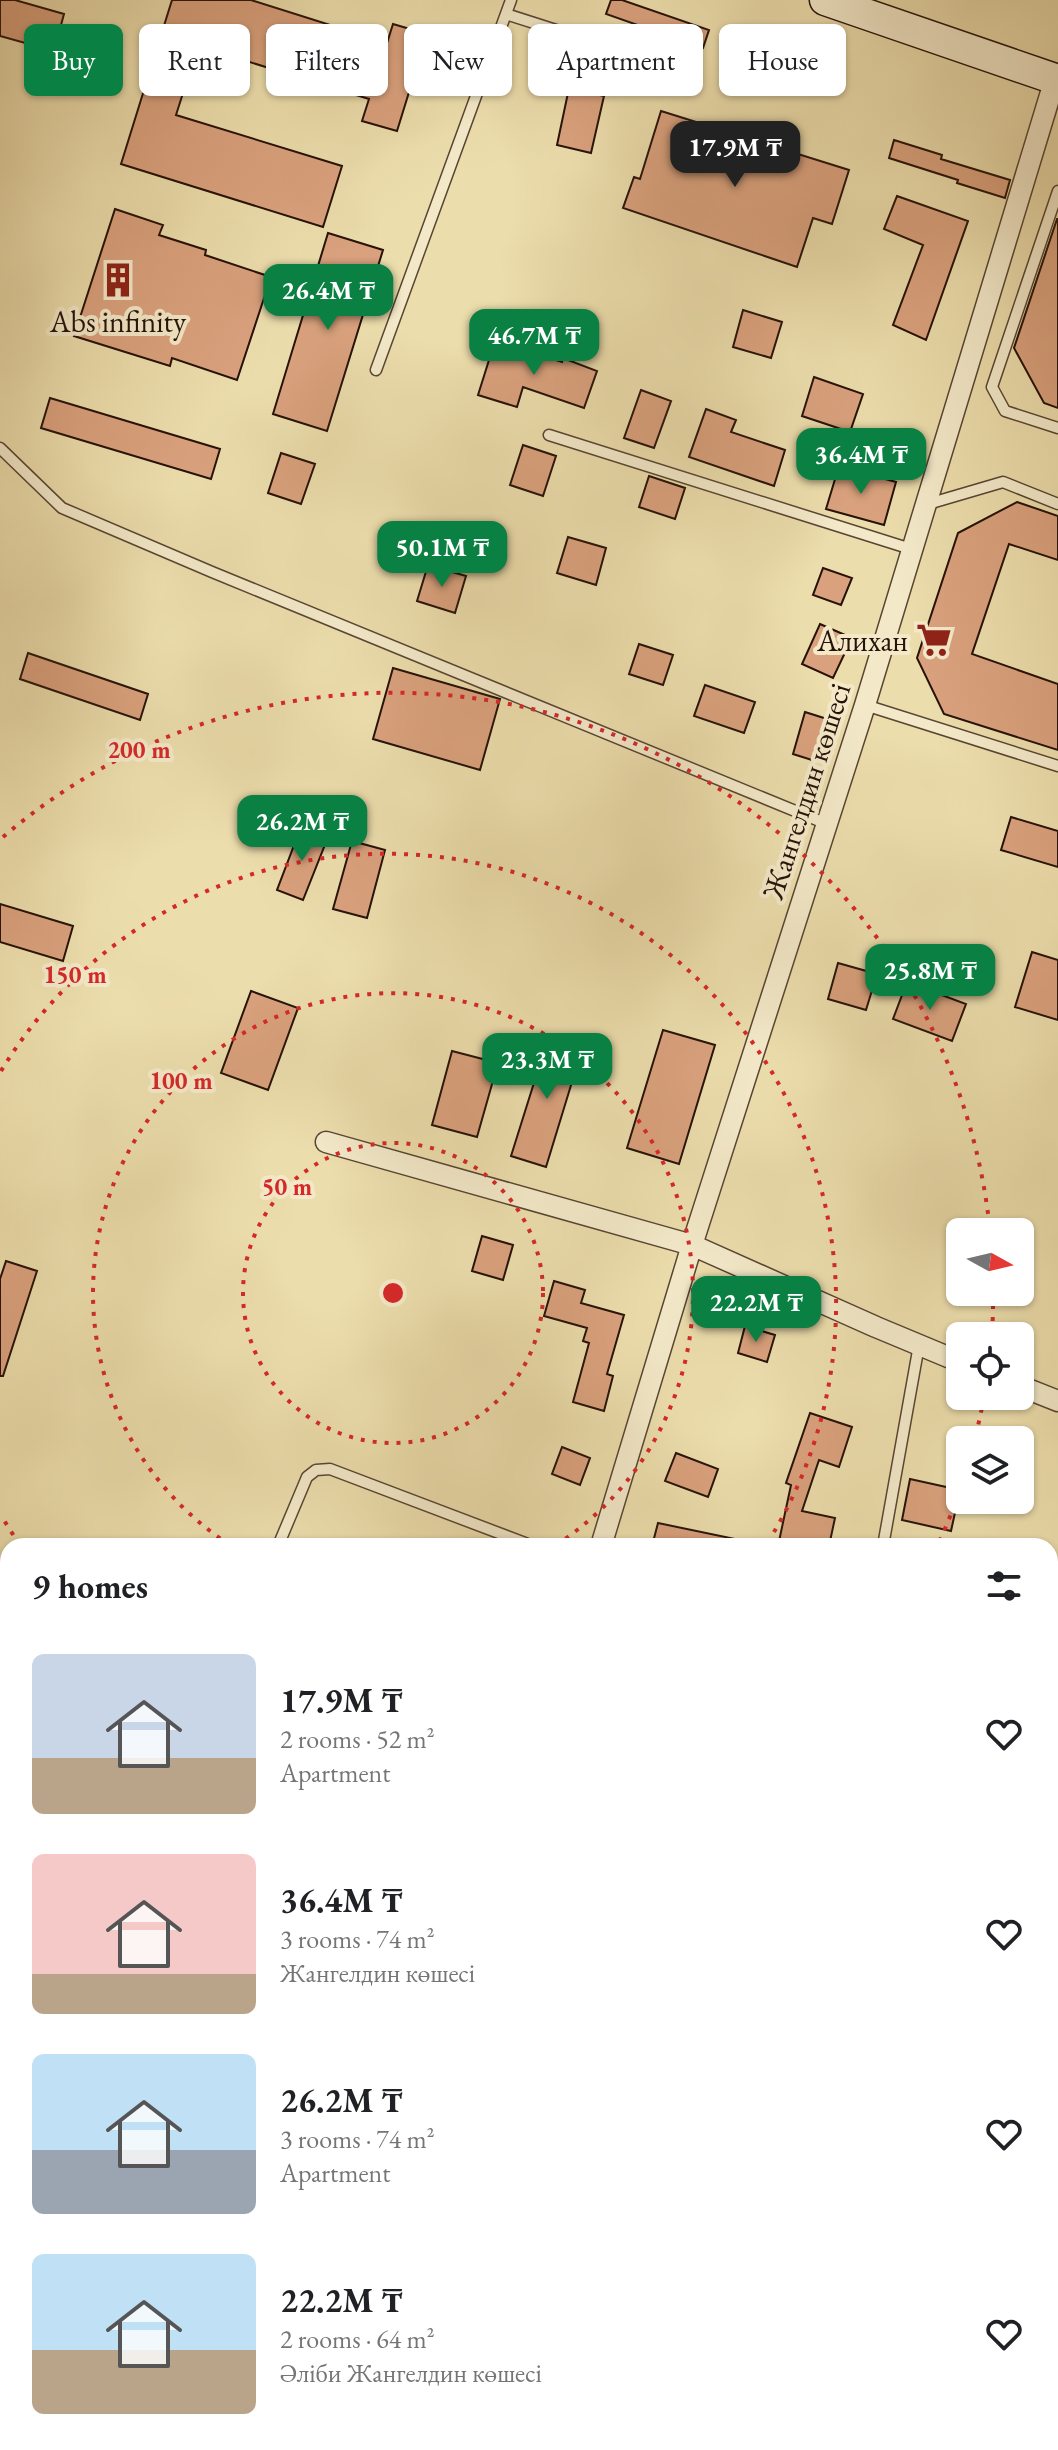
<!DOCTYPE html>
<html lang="en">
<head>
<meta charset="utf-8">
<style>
	body { margin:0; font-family:"EB Garamond",serif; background:#f6f6f6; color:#202124; height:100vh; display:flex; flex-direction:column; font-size:30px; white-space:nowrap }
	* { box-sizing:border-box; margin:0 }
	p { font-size:26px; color:#757577 }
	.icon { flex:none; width:44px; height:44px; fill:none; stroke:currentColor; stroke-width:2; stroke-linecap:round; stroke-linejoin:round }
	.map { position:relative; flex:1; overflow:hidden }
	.sheet { position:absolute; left:0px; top:1538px; width:1058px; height:912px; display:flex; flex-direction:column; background:#fff; border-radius:24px 24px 0 0; box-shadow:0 2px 6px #0004 }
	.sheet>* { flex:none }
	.hud { position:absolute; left:24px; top:24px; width:1010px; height:72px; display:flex; gap:16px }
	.needle { width:52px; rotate:98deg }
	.buttons { position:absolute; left:946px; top:1218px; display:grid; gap:16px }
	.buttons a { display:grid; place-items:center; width:88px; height:88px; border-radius:12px; background:#fff; box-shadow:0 2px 6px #0004; font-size:40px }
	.price { position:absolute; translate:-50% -68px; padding:0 18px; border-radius:16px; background:#0b8043; color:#fff; font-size:26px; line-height:52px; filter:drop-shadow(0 2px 4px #0008) }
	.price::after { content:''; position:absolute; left:50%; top:48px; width:24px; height:18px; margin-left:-12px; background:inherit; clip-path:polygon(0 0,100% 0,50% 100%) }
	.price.on { background:#222; color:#fff }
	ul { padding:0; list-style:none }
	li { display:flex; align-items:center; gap:24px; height:200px; padding:0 32px }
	li span { display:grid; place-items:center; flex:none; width:224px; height:160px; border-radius:12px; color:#555 }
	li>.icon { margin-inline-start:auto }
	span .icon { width:96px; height:96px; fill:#fffc; stroke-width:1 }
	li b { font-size:34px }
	h2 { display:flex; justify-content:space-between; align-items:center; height:96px; padding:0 32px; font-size:34px }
	.pill { padding:0 28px; border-radius:12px; background:#fff; box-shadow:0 2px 6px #0004; font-size:28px; line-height:72px }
	.pill.on { background:#0b8043; color:#fff }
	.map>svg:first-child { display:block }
	.building { fill:#d9a17d; stroke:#261209; stroke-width:2 }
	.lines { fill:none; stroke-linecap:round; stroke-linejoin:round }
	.service-casing { stroke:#584532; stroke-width:13 }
	.minor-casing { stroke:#584532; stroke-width:23 }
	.secondary-casing { stroke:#261209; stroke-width:33 }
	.service { stroke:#f3e9c9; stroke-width:10 }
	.minor { stroke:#f3e9c9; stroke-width:20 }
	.secondary { stroke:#f3e9c9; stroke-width:30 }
	.ring { fill:none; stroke:#d62828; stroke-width:4; stroke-dasharray:4 8 }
	.labels { text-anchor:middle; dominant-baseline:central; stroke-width:8; stroke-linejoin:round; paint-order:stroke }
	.poi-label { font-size:30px; fill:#261209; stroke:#f3e9c9 }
	.street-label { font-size:30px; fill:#261209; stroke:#f3e9c9 }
	.centre { fill:#d62828; stroke:#f3e9c9; stroke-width:4 }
	.ring-label { font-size:24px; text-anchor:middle; font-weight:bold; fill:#d62828; stroke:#f3e9c9; stroke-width:8; stroke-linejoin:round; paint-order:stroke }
</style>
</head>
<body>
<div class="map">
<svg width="1058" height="2450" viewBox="0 0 1058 2450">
	<rect width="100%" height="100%" fill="#ecddac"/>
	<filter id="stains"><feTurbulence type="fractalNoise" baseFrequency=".0025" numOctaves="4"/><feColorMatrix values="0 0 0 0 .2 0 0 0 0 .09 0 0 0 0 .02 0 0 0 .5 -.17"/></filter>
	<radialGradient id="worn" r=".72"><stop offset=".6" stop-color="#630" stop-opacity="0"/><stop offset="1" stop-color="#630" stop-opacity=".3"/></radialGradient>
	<path class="building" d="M0,0h15l49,14 -10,37 -54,-15z
		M172,0h79l136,43 6,-19 34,10 -30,97 -35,-10 7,-22 -171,-53 -22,69 166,51 -19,61 -202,-63z
		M611,0h11l87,30 -6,18 -97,-34z
		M569,88l35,8 -13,57 -34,-8z
		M661,111l188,59 -17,54 -19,-6 -16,49 -174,-59 11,-31 6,2z
		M894,140l48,15 -1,4 69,21 -5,18 -48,-15 1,-3 -69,-22z
		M897,196l71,25 -42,119 -33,-15 30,-80 -39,-16z
		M115,209l48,16 -4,10 47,15 -1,5 66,22 -34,103 -65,-22 -2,8 -96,-30z
		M1057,219h1v189l-14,-5 -30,-55z
		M328,233l55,17 -56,181 -54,-17z
		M743,310l39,12 -11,36 -38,-11z
		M495,341l67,21 1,-4 34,13 -13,37 -61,-21 -6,20 -39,-12z
		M814,377l49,17 -13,38 -48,-16z
		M641,390l30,11 -17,47 -30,-10z
		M50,398l170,51 -9,30 -170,-51z
		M706,409l30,11 -5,12 54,18 -11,36 -85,-29z
		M523,445l33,11 -13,40 -33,-11z
		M281,453l34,11 -14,40 -33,-11z
		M839,466l57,16 -12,43 -58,-16z
		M649,476l36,12 -10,31 -36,-12z
		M1017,502l41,14v44l-49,-16 -37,110 86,30v66l-114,-36 -27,-56 41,-125z
		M568,537l38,11 -10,37 -39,-12z
		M428,565l38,11 -11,37 -38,-12z
		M823,568l29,10 -11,27 -28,-10z
		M820,624l32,14 -19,40 -31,-14z
		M639,644l34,11 -10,30 -34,-11z
		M28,653l120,41 -8,26 -120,-41z
		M393,668l107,31 -20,71 -107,-31z
		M705,685l50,17 -11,31 -50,-17z
		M805,712l22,7 -12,42 -22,-7z
		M1011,817l47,14v36l-57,-17z
		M301,827l27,10 -25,63 -26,-10z
		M352,841l33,9 -18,68 -34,-9z
		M0,904l73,22 -10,35 -63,-19z
		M1032,952l26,8v60l-43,-13z
		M838,963l39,11 -11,36 -38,-11z
		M907,982l59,22 -14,37 -59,-22z
		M251,991l47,17 -30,82 -47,-17z
		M663,1030l52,15 -36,119 -52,-16z
		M549,1035l34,11 -37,121 -35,-11z
		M452,1051l46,12 -21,74 -45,-12z
		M482,1236l31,9 -10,35 -31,-9z
		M6,1261l31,10 -34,105h-3v-97z
		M554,1281l31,9 -4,13 43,12 -17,59 6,2 -9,35 -31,-9 16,-59 -6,-2 4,-13 -43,-12z
		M745,1326l30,9 -8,27 -29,-9z
		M810,1413l42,14 -13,40 -20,-7 -17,51 33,7 -6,28h-51l13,-61 -5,-2z
		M562,1447l28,11 -10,27 -28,-11z
		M676,1453l42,16 -10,28 -43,-16z
		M910,1479l50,11 -9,41 -49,-11z
		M658,1523l77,16 -1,7h-82z"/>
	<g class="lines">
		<g class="service-casing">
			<path id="service" d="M506,14l128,41
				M1058,191l-66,196 13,24 53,17
				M376,370l135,-370
				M549,435l362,114
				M0,448l62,60 150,64 615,252
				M928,504l75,-22 55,22
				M865,705l193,61
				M278,1546l29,-69 9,-7 14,-1 203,77
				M883,1546l36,-201"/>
		</g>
		<g class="minor-casing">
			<path id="minor" d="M326,1142l366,103 184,82 84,35
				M1020,1386l38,15
				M601,1546l91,-301 173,-540 190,-626
				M0,1942l8,3
				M1050,1992l8,3
				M1050,2265l8,8
				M366,2442l8,8
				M798,2442l8,8
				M57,2450l9,-8"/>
		</g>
		<g class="secondary-casing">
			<path id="secondary" d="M825,0l233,80"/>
		</g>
		<use href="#service" class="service"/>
		<use href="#minor" class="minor"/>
		<use href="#secondary" class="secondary"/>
	</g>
	<g class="ring">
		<circle cx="393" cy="1293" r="150"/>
		<path d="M230 1545A300 300 0 1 1 556 1545"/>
		<path d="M20 1545A450 450 0 0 1 1 1515M1 1071A450 450 0 1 1 766 1545"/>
		<path d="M984 1397A600 600 0 0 1 975 1438M959 1493A600 600 0 0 1 939 1542M3 837A600 600 0 0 1 990 1230M993 1293A600 600 0 0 1 992 1335"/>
	</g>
	<defs>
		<g id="building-bare" transform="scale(2.76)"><path d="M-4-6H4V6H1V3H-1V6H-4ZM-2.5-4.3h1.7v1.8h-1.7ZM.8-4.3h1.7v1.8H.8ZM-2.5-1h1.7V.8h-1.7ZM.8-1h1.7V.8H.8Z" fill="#8f2418" stroke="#f3e9c9" stroke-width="2.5" paint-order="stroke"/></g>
		<g id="supermarket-bare" transform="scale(2.76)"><path d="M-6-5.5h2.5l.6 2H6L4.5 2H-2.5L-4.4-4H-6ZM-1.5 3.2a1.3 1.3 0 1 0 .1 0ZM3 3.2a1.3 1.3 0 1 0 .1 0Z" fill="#8f2418" stroke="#f3e9c9" stroke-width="2.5" paint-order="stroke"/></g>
	</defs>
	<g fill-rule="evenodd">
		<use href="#building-bare" x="118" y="280"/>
		<use href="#supermarket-bare" x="934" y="640"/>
	</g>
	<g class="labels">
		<g class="poi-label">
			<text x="118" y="321">Abs infinity</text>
			<text x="908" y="640" text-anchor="end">Алихан</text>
		</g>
		<g class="street-label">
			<text transform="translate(806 791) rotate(-72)">Жангелдин көшесі</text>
		</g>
	</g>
	<circle cx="393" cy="1293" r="12" class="centre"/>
	<g class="ring-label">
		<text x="139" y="758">200 m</text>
		<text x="75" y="983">150 m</text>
		<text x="181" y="1089">100 m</text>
		<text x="287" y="1195">50 m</text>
	</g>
	<rect width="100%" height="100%" filter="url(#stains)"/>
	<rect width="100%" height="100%" fill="url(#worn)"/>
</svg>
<div class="buttons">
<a><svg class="needle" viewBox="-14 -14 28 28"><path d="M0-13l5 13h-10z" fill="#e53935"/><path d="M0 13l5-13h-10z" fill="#757577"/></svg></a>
<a><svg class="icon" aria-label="locate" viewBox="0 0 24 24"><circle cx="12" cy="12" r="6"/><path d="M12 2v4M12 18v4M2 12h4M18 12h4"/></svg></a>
<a><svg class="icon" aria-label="layers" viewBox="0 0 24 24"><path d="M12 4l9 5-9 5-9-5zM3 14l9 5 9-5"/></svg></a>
</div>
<b class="price on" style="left:735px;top:189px">17.9M ₸</b>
<b class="price" style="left:328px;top:332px">26.4M ₸</b>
<b class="price" style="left:534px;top:377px">46.7M ₸</b>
<b class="price" style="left:861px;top:496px">36.4M ₸</b>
<b class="price" style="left:442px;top:589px">50.1M ₸</b>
<b class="price" style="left:302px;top:863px">26.2M ₸</b>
<b class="price" style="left:930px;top:1012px">25.8M ₸</b>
<b class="price" style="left:547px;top:1101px">23.3M ₸</b>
<b class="price" style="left:756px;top:1344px">22.2M ₸</b>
<div class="hud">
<a class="pill on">Buy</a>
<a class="pill">Rent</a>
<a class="pill">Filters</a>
<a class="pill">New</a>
<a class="pill">Apartment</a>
<a class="pill">House</a>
</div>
<section class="sheet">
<h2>9 homes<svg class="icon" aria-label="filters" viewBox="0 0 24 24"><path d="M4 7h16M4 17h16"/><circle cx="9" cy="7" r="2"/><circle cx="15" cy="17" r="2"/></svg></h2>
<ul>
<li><span style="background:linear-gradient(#c9d6e8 65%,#b9a48a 0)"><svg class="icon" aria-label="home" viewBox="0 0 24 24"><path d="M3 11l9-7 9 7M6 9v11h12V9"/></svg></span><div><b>17.9M ₸</b><p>2 rooms · 52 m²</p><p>Apartment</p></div><svg class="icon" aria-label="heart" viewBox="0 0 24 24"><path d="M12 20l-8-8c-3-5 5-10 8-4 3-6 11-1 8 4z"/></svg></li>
<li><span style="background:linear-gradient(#f6c9c9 75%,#b9a48a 0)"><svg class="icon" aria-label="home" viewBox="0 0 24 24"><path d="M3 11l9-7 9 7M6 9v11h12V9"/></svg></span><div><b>36.4M ₸</b><p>3 rooms · 74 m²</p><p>Жангелдин көшесі</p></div><svg class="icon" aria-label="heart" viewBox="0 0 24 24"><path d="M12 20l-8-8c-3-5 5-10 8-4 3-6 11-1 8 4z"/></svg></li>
<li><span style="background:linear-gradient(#bfe0f5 60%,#9aa5b1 0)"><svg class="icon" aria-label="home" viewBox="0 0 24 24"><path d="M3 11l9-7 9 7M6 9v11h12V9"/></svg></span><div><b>26.2M ₸</b><p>3 rooms · 74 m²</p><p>Apartment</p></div><svg class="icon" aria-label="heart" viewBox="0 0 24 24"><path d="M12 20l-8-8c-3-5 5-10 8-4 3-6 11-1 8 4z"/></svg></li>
<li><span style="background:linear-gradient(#bfe0f5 60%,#b9a48a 0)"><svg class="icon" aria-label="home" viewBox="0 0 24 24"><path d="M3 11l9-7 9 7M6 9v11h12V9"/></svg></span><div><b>22.2M ₸</b><p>2 rooms · 64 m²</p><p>Әліби Жангелдин көшесі</p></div><svg class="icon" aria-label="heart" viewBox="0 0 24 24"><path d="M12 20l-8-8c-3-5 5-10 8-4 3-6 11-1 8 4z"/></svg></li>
</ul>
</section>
</div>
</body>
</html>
